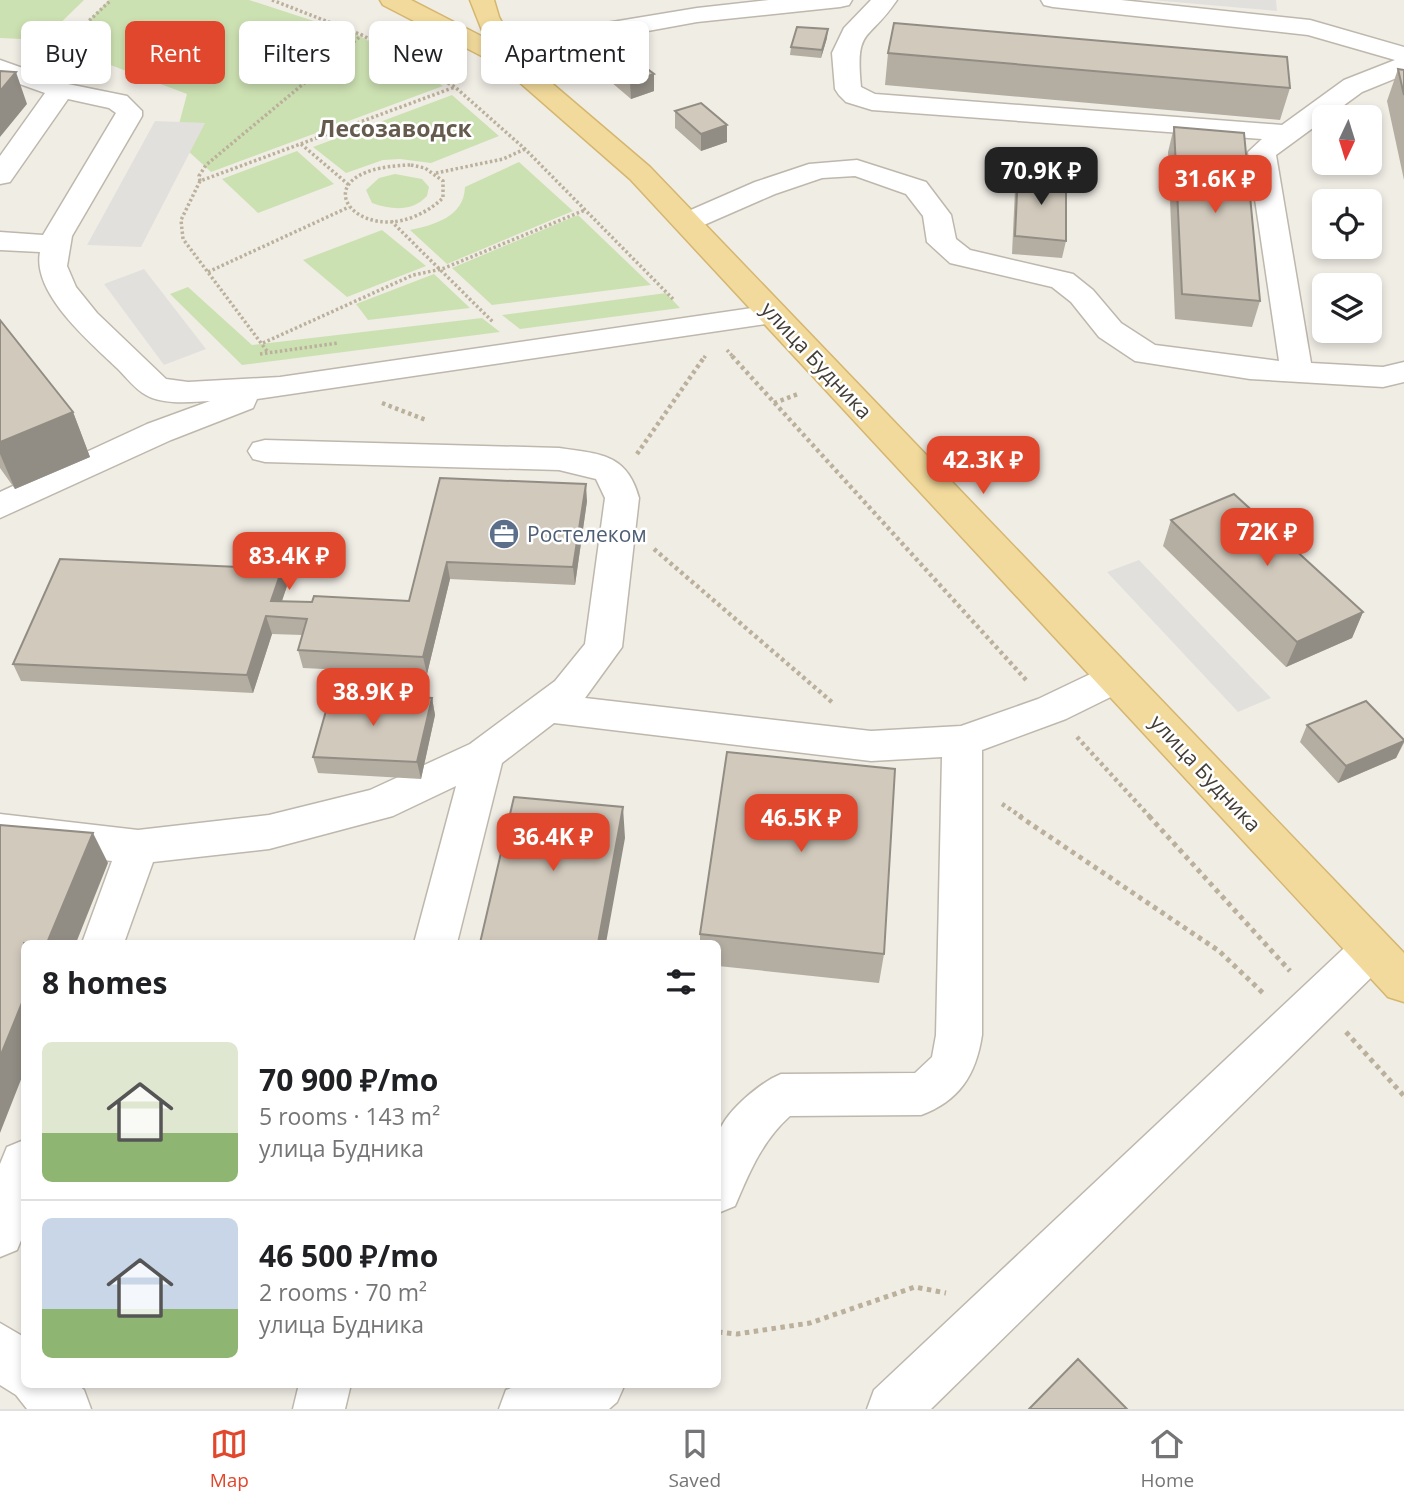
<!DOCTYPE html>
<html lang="en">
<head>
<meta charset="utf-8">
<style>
	body { margin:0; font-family:"Open Sans",sans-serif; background:#f6f6f6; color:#202124; height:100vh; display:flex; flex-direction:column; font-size:26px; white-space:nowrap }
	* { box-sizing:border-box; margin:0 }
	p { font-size:23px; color:#757577 }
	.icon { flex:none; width:38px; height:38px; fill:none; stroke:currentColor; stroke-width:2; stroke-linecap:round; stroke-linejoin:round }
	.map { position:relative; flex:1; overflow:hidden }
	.sheet { position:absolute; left:21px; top:940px; width:700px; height:448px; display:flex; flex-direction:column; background:#fff; border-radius:10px; box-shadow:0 4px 10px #0003 }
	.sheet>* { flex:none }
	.hud { position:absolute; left:21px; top:21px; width:700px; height:63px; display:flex; gap:14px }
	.needle { width:46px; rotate:184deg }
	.controls { position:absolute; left:1312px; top:105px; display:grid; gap:14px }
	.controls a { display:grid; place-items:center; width:70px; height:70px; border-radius:10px; background:#fff; box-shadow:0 4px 10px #0003; font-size:35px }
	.price { position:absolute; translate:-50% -60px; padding:0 16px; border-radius:14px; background:#e1472c; color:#fff; font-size:23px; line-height:46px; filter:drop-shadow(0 2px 4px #0008) }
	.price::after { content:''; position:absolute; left:50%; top:42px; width:21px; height:16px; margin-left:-10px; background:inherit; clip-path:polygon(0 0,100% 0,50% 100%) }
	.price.on { background:#222; color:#fff }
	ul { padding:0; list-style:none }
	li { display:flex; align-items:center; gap:21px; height:175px; padding:0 21px }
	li+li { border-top:2px solid #e0e0e0 }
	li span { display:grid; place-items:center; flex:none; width:196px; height:140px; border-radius:10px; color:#555 }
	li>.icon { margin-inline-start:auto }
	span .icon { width:84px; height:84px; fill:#fffc; stroke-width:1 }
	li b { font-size:30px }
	h2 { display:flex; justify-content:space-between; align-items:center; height:84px; padding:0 21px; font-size:30px }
	.pill { padding:0 24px; border-radius:10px; background:#fff; box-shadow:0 4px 10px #0003; font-size:24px; line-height:63px }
	.pill.on { background:#e1472c; color:#fff }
	.tabs { display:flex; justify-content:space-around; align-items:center; height:98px; border-top:2px solid #e0e0e0; background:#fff; font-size:19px; color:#757577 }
	.tabs a { display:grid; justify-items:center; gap:4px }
	.tabs .on { color:#e1472c }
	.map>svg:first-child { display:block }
	.green { fill:#cce1b2 }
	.parking { fill:#e2e0dd }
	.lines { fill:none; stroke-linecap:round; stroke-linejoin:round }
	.minor-casing { stroke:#beb7ac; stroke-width:3 }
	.major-casing { stroke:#d5b66f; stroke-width:3 }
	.path-far2 { stroke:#bbb09c; stroke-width:3.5; stroke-dasharray:2.5 2.5; stroke-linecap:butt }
	.path-far1 { stroke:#bbb09c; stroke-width:4.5; stroke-dasharray:3.5 3.5; stroke-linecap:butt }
	.path { stroke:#bbb09c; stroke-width:5; stroke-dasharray:4.5 4.5; stroke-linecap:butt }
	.minor { fill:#fff; fill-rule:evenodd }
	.major { fill:#f2da9c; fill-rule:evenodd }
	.wall { fill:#b4ada2 }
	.shaded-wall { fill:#928d84 }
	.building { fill:#d1c9bc; stroke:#928d84; stroke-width:2 }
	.labels { text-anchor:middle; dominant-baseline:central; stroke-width:5; stroke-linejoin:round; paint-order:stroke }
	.street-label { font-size:21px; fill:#423d36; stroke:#fff }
	.service-label { font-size:21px; fill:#4e5e75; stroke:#fff; text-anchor:start }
	.far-district-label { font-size:23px; font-weight:bold; fill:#645b4e; stroke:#fff }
</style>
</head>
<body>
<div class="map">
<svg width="1404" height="1409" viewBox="0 0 1404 1409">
	<rect width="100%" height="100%" fill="#f0ede5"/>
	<path class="green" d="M0,0h84l-41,40 -43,-2z
		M109,0h140l111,36 83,50 -232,86 -36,-33 12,-45 -124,-47z
		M452,95l47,41 -68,27 -31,-4 -17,1 -37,13 -33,-26z
		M297,151l37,33 -76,29 -36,-34z
		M519,162l54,49 -126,53 -37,-34c24,-5 54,-13 55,-43z
		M395,174l27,5 7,8 -2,9c-15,16 -35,14 -55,7l-6,-13 13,-12z
		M578,215l73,70 -159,20 -40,-37z
		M382,230l44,36 -79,31 -44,-37z
		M434,274l36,34 -102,12 -12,-16z
		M188,287l64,58 230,-27 18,14 -258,33 -72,-71z
		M666,293l14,15 -160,21 -18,-14z"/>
	<path class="parking" d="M1151,0h125l1,11z
		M155,121l50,2 -64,124 -54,-2z
		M144,269l62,80 -42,16 -60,-81z
		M1139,560l132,138 -33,14 -131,-140z"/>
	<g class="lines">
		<g class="minor-casing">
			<path id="minor" d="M769,0h83l-3,5 -9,2 -143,15 -104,19 -83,28 -9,-3 -4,-5 4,-5 87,-30 109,-18z
				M871,0h26c-29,43 -42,26 -36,87l14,7 407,31 62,-45 51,-20 -87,-25 -255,-28 -9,-2 -3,-5h80l189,20 94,27v28l-42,17 -86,63 35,208 72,4 21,-5v20l-21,5 -133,-8 -115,-18 -36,-24 -28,-35 -19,-15 -102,-24 -23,-21 -4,-26 -17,-22 -51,-18 -33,2 -47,16 -78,34 -10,3 -10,-3 -4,-6 4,-6 78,-34 54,-18 48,-4 69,22 25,33 5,24 14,11 103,24 20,16 28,33 34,22 124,16 -31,-209 14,-13 -390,-29 -26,-8 -7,-7 -4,-6 -3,-36 12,-25z
				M0,60l68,24 59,12 15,15v5l-70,120 -5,30 9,21 21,26 69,66 22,3 92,-5 493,-72 11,2 4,7 -4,7 -11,2 -516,76 -4,9 -82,32 -171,78v-26l147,-68 63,-23c-18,1 -48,4 -64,-6 -10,-5 -20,-18 -28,-26 -28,-27 -86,-75 -78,-117l-40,-2v-18l43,3 73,-122 -7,-5 -41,-9 -58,83 -10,2v-28l45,-63 -45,-16z
				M265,440l294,8c40,6 68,5 80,50l-17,149 -37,51 286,33 90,-5 77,-27 65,-31 13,-4 13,4 6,10 -6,10 -63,31 -84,31v285c-6,40 -23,66 -61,80l-131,1c-28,25 -41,57 -55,90l-17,7c0,-24 -5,-52 0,-76 3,-23 43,-55 63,-63l134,-1 17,-16 4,-22 6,-278 -71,4 -317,-38 -52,40 -45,180h-43l42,-157 -63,30 -124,33 -116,13 -29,81h-42l30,-82 -112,-13v-34l138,16 131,-15 101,-25 100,-46 85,-63 30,-37 20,-146 -9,-19 -37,-9 -294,-8 -12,-3 -5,-8 5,-8z
				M1372,930l15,6 7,13 -7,13 -456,447h-64l7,-19 483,-454z
				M24,1140v93l-7,17 -17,7v-93l7,-17z
				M0,1323l24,14v47h53l7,6 7,19h-64l-11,-14 -16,-10z
				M299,1384h52l-6,25h-52z
				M521,1384h104l-8,18 -8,7h-110l7,-19z"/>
		</g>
		<g class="major-casing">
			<path id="major" d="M380,0h31l74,38 -15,-38h24l5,17 22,40 129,110 754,786v49l-16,-5 -758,-818 -129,-113 -118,-61z"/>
		</g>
		<path class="path-far2" d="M272,0l90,35 93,52 70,62 148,150
			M53,55l58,-55
			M301,144l48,41
			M411,165l14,3 18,13v17c-74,68 -160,-30 -32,-33z
			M436,173l67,-14 22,-10
			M200,181l-1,-5 7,-11 156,-130
			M391,221l103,102
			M208,272l141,-65
			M263,343l150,-68 29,-6 143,-59
			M727,350l7,8
			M267,351l-84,-112 -2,-19 19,-39 255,-94
			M260,354l78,-11
			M704,358l2,-3"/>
		<path class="path-far1" d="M732,356l295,325
			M382,403l44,17
			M774,403l24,-9
			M637,454l68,-98
			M654,549l179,154
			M1077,737l73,80
			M1002,804l20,13"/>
		<path class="path" d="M1019,816l200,135 45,43
			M1149,816l141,155
			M1346,1032l58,64
			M718,1332l19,2 73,-11 105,-36 31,6"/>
		<use href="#minor" class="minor"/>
		<use href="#major" class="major"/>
	</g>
	<path class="wall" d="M827,38l-6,20 -31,-3 1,-8z
		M888,53l402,35 -10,32 -395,-35z
		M610,65l44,9v17l-23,8 -20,-17z
		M1398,69l6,1v110l-17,-79z
		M675,111l52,14v17l-26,9 -26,-23z
		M1174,127l86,174 -8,26 -77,-8 -7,-167z
		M1018,172l48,69 -4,17 -50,-4 3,-65z
		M0,320l73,92 17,45 -75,32 -15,-21z
		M440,478l147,23 -12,84 -125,-6 -23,95 -124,-6 -5,-18 4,-15 -30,-1 -19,59 -232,-12 -8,-17 274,-78 -5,15 30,1 97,-1z
		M1171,520l192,92 -11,26 -66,29 -123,-121z
		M432,698l3,17 -14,64 -103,-6 -5,-16z
		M1307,725l97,15v3l-8,15 -58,25 -38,-41z
		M700,934l184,20 -5,29 -161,-17v-23h-18z"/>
	<path class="shaded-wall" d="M828,29l-1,9 -6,20 1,-8z
		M16,72l11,32 -27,33v-46z
		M654,74v17l-23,8 -1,-17z
		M727,125v17l-26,9v-17z
		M73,412l17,45 -75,32 -15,-35v-12z
		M586,484l1,17 -12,84 -2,-18z
		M447,562l3,17 -23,95 -4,-17z
		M282,569l5,17 -11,32 -5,-17z
		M1363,612l-11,26 -66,29 11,-25z
		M266,616l6,18 -19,59 -6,-18z
		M432,698l3,17 -14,64 -4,-17z
		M1404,741l-8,17 -58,25 8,-17z
		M623,807l2,31 -19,105h-8z
		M93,833l15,30 -32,80h-29z
		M24,998v74l-24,61v-76z"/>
	<path class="building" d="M894,23l393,34 3,31 -402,-35z
		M797,27l31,2 -6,21 -31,-3z
		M633,58l21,16 -24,8 -20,-17z
		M1398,69l6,1v25z
		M0,71l16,1 -16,19z
		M701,103l26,22 -26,9 -26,-23z
		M1174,127l70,6 16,168 -78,-7z
		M1018,172l48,4v65l-51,-5z
		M0,320l73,92 -73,30z
		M440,478l146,6 -13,83 -126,-5 -24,95 -125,-7 9,-31 -41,-3 -19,59 -234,-11 47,-105 222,10 -11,32 41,1 2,-6 95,5z
		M1234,494l129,118 -66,30 -126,-122z
		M331,693l101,5 -15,64 -104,-5z
		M1366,701l38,39v1l-58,25 -39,-41z
		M727,752l168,17 -11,185 -184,-20z
		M514,797l109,10 -25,136h-118z
		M0,825l93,8 -46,110h-23v55l-24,59z
		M1078,1359l49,50h-98z"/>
	<defs>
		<g id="office-disc" transform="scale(1.575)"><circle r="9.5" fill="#5c6f8a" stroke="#fff"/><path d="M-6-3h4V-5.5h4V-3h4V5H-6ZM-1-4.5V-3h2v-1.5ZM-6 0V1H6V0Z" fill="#fff"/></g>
	</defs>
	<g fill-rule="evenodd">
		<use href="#office-disc" x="504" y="534"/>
	</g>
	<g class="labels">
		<g class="street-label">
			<text transform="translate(817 360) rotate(47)">улица Будника</text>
			<text transform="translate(1206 773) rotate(47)">улица Будника</text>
		</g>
		<g class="service-label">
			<text x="527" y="534">Ростелеком</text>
		</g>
		<g class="far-district-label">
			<text x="395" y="128">Лесозаводск</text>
		</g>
	</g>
</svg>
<div class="controls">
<a><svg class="needle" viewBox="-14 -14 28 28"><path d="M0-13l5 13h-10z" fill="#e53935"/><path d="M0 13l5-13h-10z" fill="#757577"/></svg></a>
<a><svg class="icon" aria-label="locate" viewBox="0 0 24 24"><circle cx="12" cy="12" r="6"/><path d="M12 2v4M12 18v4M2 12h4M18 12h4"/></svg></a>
<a><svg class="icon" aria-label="layers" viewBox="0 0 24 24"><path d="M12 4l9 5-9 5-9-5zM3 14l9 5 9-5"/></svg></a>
</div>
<b class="price on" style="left:1041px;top:207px">70.9K ₽</b>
<b class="price" style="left:1215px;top:215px">31.6K ₽</b>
<b class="price" style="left:983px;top:496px">42.3K ₽</b>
<b class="price" style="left:1267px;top:568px">72K ₽</b>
<b class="price" style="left:289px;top:592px">83.4K ₽</b>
<b class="price" style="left:373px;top:728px">38.9K ₽</b>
<b class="price" style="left:801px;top:854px">46.5K ₽</b>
<b class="price" style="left:553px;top:873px">36.4K ₽</b>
<div class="hud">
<a class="pill">Buy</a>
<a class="pill on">Rent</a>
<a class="pill">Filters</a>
<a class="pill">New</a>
<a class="pill">Apartment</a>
</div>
<section class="sheet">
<h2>8 homes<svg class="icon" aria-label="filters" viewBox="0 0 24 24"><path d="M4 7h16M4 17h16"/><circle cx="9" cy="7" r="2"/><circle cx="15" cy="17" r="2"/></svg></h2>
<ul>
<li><span style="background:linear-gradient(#dfe7d0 65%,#8fb573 0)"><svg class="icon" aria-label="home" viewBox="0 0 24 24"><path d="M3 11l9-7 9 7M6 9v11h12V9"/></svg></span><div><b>70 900 ₽/mo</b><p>5 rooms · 143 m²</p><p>улица Будника</p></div></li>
<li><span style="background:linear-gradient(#c9d6e8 65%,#8fb573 0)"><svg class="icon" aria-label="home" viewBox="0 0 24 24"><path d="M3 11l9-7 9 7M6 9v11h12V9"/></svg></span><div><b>46 500 ₽/mo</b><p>2 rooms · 70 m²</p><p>улица Будника</p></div></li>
</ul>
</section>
</div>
<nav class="tabs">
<a class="on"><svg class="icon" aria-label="map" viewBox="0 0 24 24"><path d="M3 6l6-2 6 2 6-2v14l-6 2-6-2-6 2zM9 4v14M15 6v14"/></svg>Map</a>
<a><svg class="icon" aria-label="saved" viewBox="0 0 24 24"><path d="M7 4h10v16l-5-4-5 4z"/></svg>Saved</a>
<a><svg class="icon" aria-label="home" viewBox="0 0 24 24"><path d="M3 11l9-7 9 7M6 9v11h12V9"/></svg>Home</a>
</nav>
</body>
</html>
